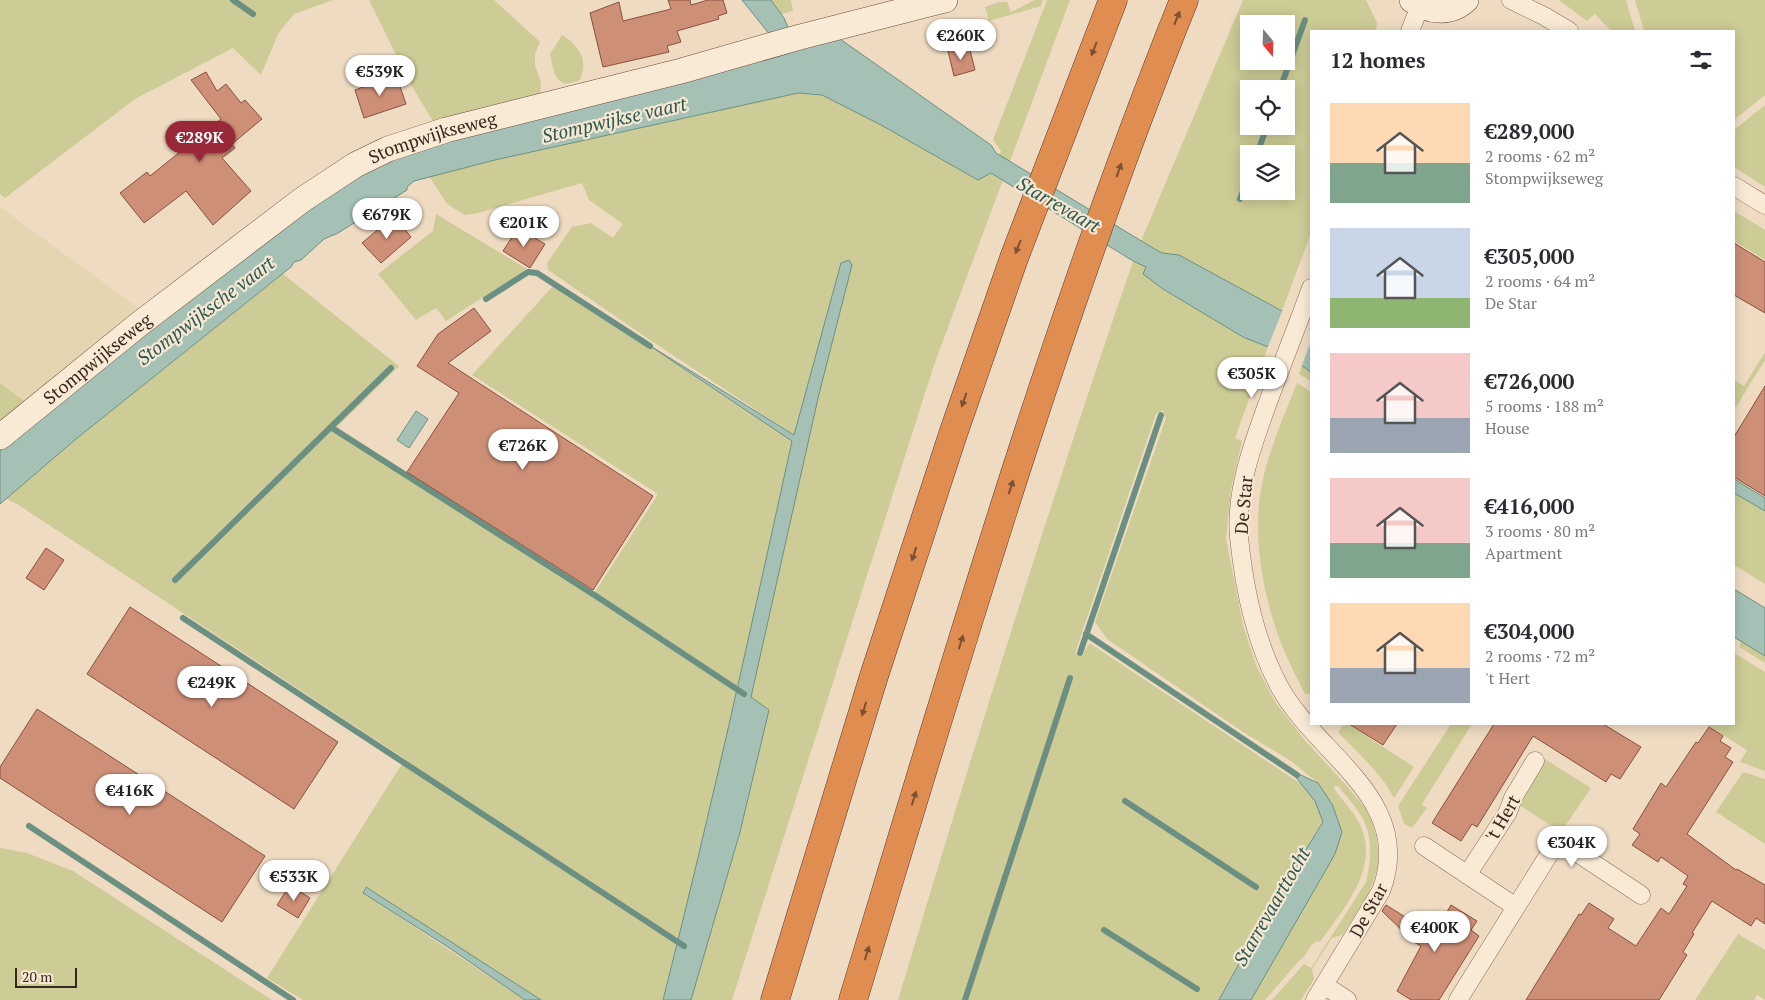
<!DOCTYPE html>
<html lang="en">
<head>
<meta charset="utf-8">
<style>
	body { margin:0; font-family:"PT Serif",serif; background:#f7f7f7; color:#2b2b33; height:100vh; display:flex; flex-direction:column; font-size:19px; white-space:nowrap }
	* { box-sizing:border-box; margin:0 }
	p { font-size:16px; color:#7c7c81 }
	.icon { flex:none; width:28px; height:28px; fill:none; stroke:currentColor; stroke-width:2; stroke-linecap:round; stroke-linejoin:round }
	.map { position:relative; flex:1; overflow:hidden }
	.details { position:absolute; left:1310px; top:30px; width:425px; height:695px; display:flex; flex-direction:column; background:#fff; border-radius:0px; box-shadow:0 2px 12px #0003 }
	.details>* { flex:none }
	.needle { width:32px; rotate:161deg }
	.controls { position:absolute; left:1240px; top:15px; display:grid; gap:10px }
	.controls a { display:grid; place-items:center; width:55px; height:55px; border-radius:0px; background:#fff; box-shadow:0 2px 12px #0003; font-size:25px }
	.scale { position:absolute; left:15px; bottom:12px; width:62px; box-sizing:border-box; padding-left:5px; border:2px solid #39271d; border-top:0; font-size:14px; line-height:18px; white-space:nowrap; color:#39271d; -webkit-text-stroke:4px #f6e7d2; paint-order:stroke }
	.price { position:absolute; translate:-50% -42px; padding:0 11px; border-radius:18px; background:#fff; color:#222; font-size:16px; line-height:32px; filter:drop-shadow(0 1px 2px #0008) }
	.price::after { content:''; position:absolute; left:50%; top:30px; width:15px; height:11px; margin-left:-8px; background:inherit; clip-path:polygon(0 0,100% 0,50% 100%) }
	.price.selected { background:#992839; color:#fff }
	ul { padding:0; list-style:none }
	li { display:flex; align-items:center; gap:15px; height:125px; padding:0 20px }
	li span { display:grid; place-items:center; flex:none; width:140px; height:100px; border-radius:0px; color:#555 }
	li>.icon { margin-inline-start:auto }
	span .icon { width:60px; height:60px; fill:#fffc; stroke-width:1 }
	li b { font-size:21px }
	h2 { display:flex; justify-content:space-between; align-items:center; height:60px; padding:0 20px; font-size:21px }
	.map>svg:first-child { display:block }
	.farmland { fill:#e5d5b0 }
	.green { fill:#cdcc96; fill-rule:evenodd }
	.water { fill:#a5c1b5; stroke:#6b9082 }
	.pier { fill:#efdbc2 }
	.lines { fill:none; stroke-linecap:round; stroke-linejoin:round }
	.stream { stroke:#6b9082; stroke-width:6 }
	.building { fill:#ce8f77; stroke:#89513e }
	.street-casing { stroke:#896c59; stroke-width:19 }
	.secondary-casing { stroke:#6b4d3c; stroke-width:26 }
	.highway-casing { stroke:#573b2d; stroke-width:29 }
	.street { stroke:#f9ead6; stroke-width:18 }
	.secondary { stroke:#f9ead6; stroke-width:25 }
	.highway { stroke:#e08d51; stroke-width:28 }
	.oneway { fill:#7c5032 }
	.labels { text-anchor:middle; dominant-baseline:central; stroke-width:4.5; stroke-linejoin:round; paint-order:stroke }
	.street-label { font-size:18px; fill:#39271d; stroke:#f6e7d2 }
	.water-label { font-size:19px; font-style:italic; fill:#2c5950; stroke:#f6e7d2 }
</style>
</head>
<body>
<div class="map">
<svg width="1765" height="1000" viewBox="0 0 1765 1000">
	<rect width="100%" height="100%" fill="#efdbc2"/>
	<path class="farmland" d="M0,207l141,103 -114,93 -27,-20z"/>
	<path class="green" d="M0,0h333l-39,14 -16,20 -17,41 -28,-27 -98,51 -130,99 -5,-4z
		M369,0h125l46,42 -5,12v11l6,18 -1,13 -106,27 -24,-40z
		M771,0h20l2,11 -12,3z
		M1035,0h8l-2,6 -52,15 -4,-14 14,-5h8l4,10z
		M1047,0h23l-136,365 -202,635h-41l49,-168 29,-122 -18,-12 68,-304 22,-131 -47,172 -147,-97 -99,-68 -1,-7 25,-36 19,-4 22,15 10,-14 -34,-24 -7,-17 -104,30 -13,2 -18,-11 -18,-28 66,-16 303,-67 24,2 59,30 110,48 10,-22 -8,-11z
		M1243,0h123l11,23 -1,8h-65v202l-29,78 -103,-56 -17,-2 -21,-12zM1249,24h37v37h-37zM1249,89h37v37h-37zM1249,154h37v37h-37z
		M1559,0h67l9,31h-24l-16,-17 -8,7z
		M1635,0h130v95l-31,25v-89h-90z
		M562,35c17,11 27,24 18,45 -24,11 -26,-7 -30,-26z
		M1765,105v82l-31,-20v-37z
		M1734,211l31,19v30l-31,-19z
		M436,214l91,55 -81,52 -10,-13 -20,12 -38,-46 55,-43z
		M1133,261l13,6 -2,7 19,15 80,48 25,10 -33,91 7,3 -11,48 -5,50 17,86 13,40 19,37 28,36 43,47 20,24 6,11 4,15 2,14v17l-4,14 -6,15 -26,40 -10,3 -20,31 2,10 -13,21h-29l32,-36 7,4 55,-86c6,-23 7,-51 -8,-71 -6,-9 -13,-16 -20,-25l-5,1c7,11 18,21 25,34 25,44 -14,87 -38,121l-3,-1c-9,4 -10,16 -19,21l-33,38h-14l84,-146 -3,-50 -14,-21 -27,-22 -48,-29 -136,-93 -12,-17 71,-204 -3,-8 -7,4 -81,239 7,3 6,-11 3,-1 213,142 11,15 9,21 -56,89 -49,89h-321c74,-248 151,-494 235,-739z
		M283,274l116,92 -62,61 261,170 -3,-5 63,-98 -186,-119 81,-89 90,56 149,99 -54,247 -117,-75 116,80 -58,247 -16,60h-122l-175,-113 -3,3v3l162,107h-222l-36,-22 138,-219 -388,-255 -12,-6 71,-59z
		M1765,352v8l-29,47 -2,-1v-26l10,6z
		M1302,366l9,6v9l-12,-7z
		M0,383l27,20 -27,23z
		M1297,383l14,9v299l-2,3h-4c-9,-18 -19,-37 -26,-56 -17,-47 -27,-105 -17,-154 7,-35 22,-68 35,-101z
		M1734,493l31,18v73l-31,-19z
		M1734,637l31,19v7l-26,-16 2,-5z
		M1734,653l31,19v99l-25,-9 7,-12 -42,-26h29z
		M1344,724h4l66,43 -20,31c-13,-25 -36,-45 -56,-66z
		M1451,724h21l-50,80 5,4 -15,20 -8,-4 -6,-18z
		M1540,756l51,32 -30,44 -43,-28 25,-39 -6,-4z
		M1743,772l22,7v65l-49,-32z
		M0,848l27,5 46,18 199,129h-272z
		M1738,934l27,16v50l-8,-5 -3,5h-59z"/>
	<path class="water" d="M742,0h29l13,18 5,12 51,9 151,106 5,8 157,95 9,5 17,2 103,56 29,18v43l-41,-28 -2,3 -25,-10 -80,-48 -20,-15 3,-7 -13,-6 -142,-88 -13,7 -97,-55 -59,-30 -24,-2 -303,67 -81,21 -7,6v3l-69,43 -14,6 -23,21 -7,2 -3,5 -215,172 -76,65v-53l56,-48 225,-175 73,-50 51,-25 68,-21 307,-76 1,-3 -11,-18z
		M849,260l3,5 -33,129 -68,303 18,13 -29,122 -49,168h-28c47,-185 88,-372 129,-559l-148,-99 150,93 47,-172z
		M416,411l12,8 -19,29 -12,-8z
		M1734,479l31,19v13l-31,-18z
		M1734,589l31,19v48l-31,-19z
		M1290,770l28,13 14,21 10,28 -7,22 -84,146h-32l49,-89 55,-89 -8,-21z
		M366,887l175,113h-16l-77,-53 -85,-54z"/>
	<path class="pier" d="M1283,309l28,18v14l-10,27 -30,-20 -4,1z"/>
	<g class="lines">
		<path class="stream" d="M233,0l20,14
			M1280,89l25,-69
			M1257,154l10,-28
			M1240,199l9,-23
			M486,299l42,-27 9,1 113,73
			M332,428l267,170 145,96
			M175,580l216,-212
			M183,618l501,328
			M1086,634l211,141
			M1080,653l81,-238
			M1125,801l131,86
			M29,826l264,174
			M1104,930l93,59
			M965,1000l105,-322"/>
	</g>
	<path class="building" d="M668,0h22l1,5 17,-5h15l4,13 -9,3 1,3 -42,12 4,11 -14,4 2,6 -66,15 -13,-54 29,-11 4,19 48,-12z
		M969,46l6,24 -21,6 -6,-25z
		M206,72l11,19 9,-7 15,19 4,-3 17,19 -30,25 3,4 -13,10 29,33 -38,34 -27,-34 -42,32 -24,-30 27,-21 3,4 71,-57 -30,-39z
		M396,75l10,29 -42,14 -9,-28z
		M394,216l17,21 -30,26 -19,-20z
		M518,228l27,16 -15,24 -27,-17z
		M1734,243l31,19v51l-31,-18z
		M474,308l17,23 -43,32 205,133 -60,94 -186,-118 52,-79 -42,-27 21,-32z
		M1765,386v110l-31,-19v-40z
		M46,548l18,12 -20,30 -18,-12z
		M130,607l208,135 -44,67 -207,-135z
		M37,709l228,147 -43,66 -222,-144v-11z
		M1349,724h48l-14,21z
		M1494,724h109l38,23 -21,32 -9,-5 -5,8 -73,-46 -56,91 -5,-3 -11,17 -29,-18z
		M1709,727l14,9 -3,5 11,7 -6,9 8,5 -46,72 49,36 1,-1 28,16v39l-9,-6 -5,8 -39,-25 -20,32 2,1 -11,18 4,3 -28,45h-133l53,-86 2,1 8,-12 25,16 -6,9 28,18 25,-38 8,6 18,-28 -4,-2 5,-8 -27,-19 -3,5 -26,-17 8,-11 -7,-5 28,-46 5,4 30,-45 2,1z
		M290,885l20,13 -12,20 -21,-13z
		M1386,905l45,28 11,-18 2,2 7,-12 26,16 -6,9 8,6 -40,64h-28l-14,-9 24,-45 -7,-4 -32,-31z"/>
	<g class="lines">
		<g class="street-casing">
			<path id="street" d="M1511,0l33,16 25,15
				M1410,31l10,-25
				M1734,186l31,19
				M1311,288c-14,39 -30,78 -44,117 -15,41 -32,88 -28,132 5,51 16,104 40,149 37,69 137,113 102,205l-66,109
				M1424,846l92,61 -58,93
				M1467,875l41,-63 5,-14 22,-37
				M1516,907l42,-67 83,55
				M1324,985l23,15"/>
		</g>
		<g class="secondary-casing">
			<g id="secondary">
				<path d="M1412,0c16,12 38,15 54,0"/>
				<path id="s1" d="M0,437l138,-112 164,-125 53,-35 33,-16 58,-19 235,-59 119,-34 145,-37"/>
			</g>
		</g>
		<g class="highway-casing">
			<path id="highway" d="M775,1000l98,-321 80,-245 61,-176 99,-258
				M853,1000c102,-336 200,-674 331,-1000"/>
		</g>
		<use href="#street" class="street"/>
		<use href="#secondary" class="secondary"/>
		<use href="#highway" class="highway"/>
	</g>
	<defs><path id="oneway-solid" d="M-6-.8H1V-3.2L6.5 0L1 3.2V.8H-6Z" transform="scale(1.25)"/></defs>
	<g class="oneway">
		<use href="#oneway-solid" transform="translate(1177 18) rotate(-68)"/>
		<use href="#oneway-solid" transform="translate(1094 49) rotate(111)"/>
		<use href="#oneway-solid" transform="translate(1119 170) rotate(-70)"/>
		<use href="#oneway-solid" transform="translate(1018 247) rotate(111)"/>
		<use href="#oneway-solid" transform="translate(964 400) rotate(109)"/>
		<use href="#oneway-solid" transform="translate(1011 487) rotate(-72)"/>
		<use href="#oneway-solid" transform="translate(914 554) rotate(108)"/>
		<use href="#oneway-solid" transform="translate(961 642) rotate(-73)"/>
		<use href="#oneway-solid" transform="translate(864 709) rotate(107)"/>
		<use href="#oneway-solid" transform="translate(914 798) rotate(-73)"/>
		<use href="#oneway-solid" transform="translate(867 953) rotate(-73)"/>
	</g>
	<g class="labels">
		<g class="street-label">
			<text stroke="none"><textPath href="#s1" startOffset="530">Stompwijkseweg</textPath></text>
			<text stroke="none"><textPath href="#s1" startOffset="125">Stompwijkseweg</textPath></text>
			<text transform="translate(1243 505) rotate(-85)">De Star</text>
			<text transform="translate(1502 818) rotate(-60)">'t Hert</text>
			<text transform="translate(1368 910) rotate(-61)">De Star</text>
		</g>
		<g class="water-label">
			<text transform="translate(614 119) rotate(-13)">Stompwijkse vaart</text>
			<text transform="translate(1059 204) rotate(30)">Starrevaart</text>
			<text transform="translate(205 310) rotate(-37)">Stompwijksche vaart</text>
			<text transform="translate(1271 906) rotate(-60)">Starrevaarttocht</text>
		</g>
	</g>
</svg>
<div class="controls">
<a><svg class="needle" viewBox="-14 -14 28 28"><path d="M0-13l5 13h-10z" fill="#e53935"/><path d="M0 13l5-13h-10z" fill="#7c7c81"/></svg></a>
<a><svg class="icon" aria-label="locate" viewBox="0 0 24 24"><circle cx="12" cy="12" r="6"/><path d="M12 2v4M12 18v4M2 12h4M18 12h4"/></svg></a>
<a><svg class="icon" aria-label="layers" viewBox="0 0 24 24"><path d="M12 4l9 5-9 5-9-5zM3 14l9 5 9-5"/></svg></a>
</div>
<div class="scale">20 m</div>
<b class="price" style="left:961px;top:61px">€260K</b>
<b class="price" style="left:380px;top:97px">€539K</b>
<b class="price selected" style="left:200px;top:163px">€289K</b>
<b class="price" style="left:387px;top:240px">€679K</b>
<b class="price" style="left:524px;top:248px">€201K</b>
<b class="price" style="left:1252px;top:399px">€305K</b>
<b class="price" style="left:523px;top:471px">€726K</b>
<b class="price" style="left:212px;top:708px">€249K</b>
<b class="price" style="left:130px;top:816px">€416K</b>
<b class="price" style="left:1572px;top:868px">€304K</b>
<b class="price" style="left:294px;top:902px">€533K</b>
<b class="price" style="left:1435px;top:953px">€400K</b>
<section class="details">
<h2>12 homes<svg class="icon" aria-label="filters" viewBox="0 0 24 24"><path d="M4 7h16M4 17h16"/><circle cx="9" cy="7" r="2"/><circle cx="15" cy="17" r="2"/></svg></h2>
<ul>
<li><span style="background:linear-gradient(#ffd9b3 60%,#7fa58c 0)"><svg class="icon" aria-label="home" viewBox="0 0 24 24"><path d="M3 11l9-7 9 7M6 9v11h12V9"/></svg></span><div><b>€289,000</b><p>2 rooms · 62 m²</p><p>Stompwijkseweg</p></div></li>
<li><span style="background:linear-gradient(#c9d6e8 70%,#8fb573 0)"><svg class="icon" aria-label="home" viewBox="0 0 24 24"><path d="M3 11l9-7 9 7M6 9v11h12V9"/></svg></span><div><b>€305,000</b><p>2 rooms · 64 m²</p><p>De Star</p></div></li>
<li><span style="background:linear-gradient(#f6c9c9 65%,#9aa5b1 0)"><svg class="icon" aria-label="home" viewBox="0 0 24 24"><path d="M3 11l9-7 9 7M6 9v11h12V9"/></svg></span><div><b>€726,000</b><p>5 rooms · 188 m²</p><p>House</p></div></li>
<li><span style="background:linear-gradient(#f6c9c9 65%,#7fa58c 0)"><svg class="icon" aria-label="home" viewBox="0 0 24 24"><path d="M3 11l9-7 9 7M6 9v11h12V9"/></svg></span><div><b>€416,000</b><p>3 rooms · 80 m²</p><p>Apartment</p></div></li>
<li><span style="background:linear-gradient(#ffd9b3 65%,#9aa5b1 0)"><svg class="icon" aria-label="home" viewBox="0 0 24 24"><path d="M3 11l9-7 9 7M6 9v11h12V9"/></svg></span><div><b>€304,000</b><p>2 rooms · 72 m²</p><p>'t Hert</p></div></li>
</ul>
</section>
</div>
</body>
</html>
